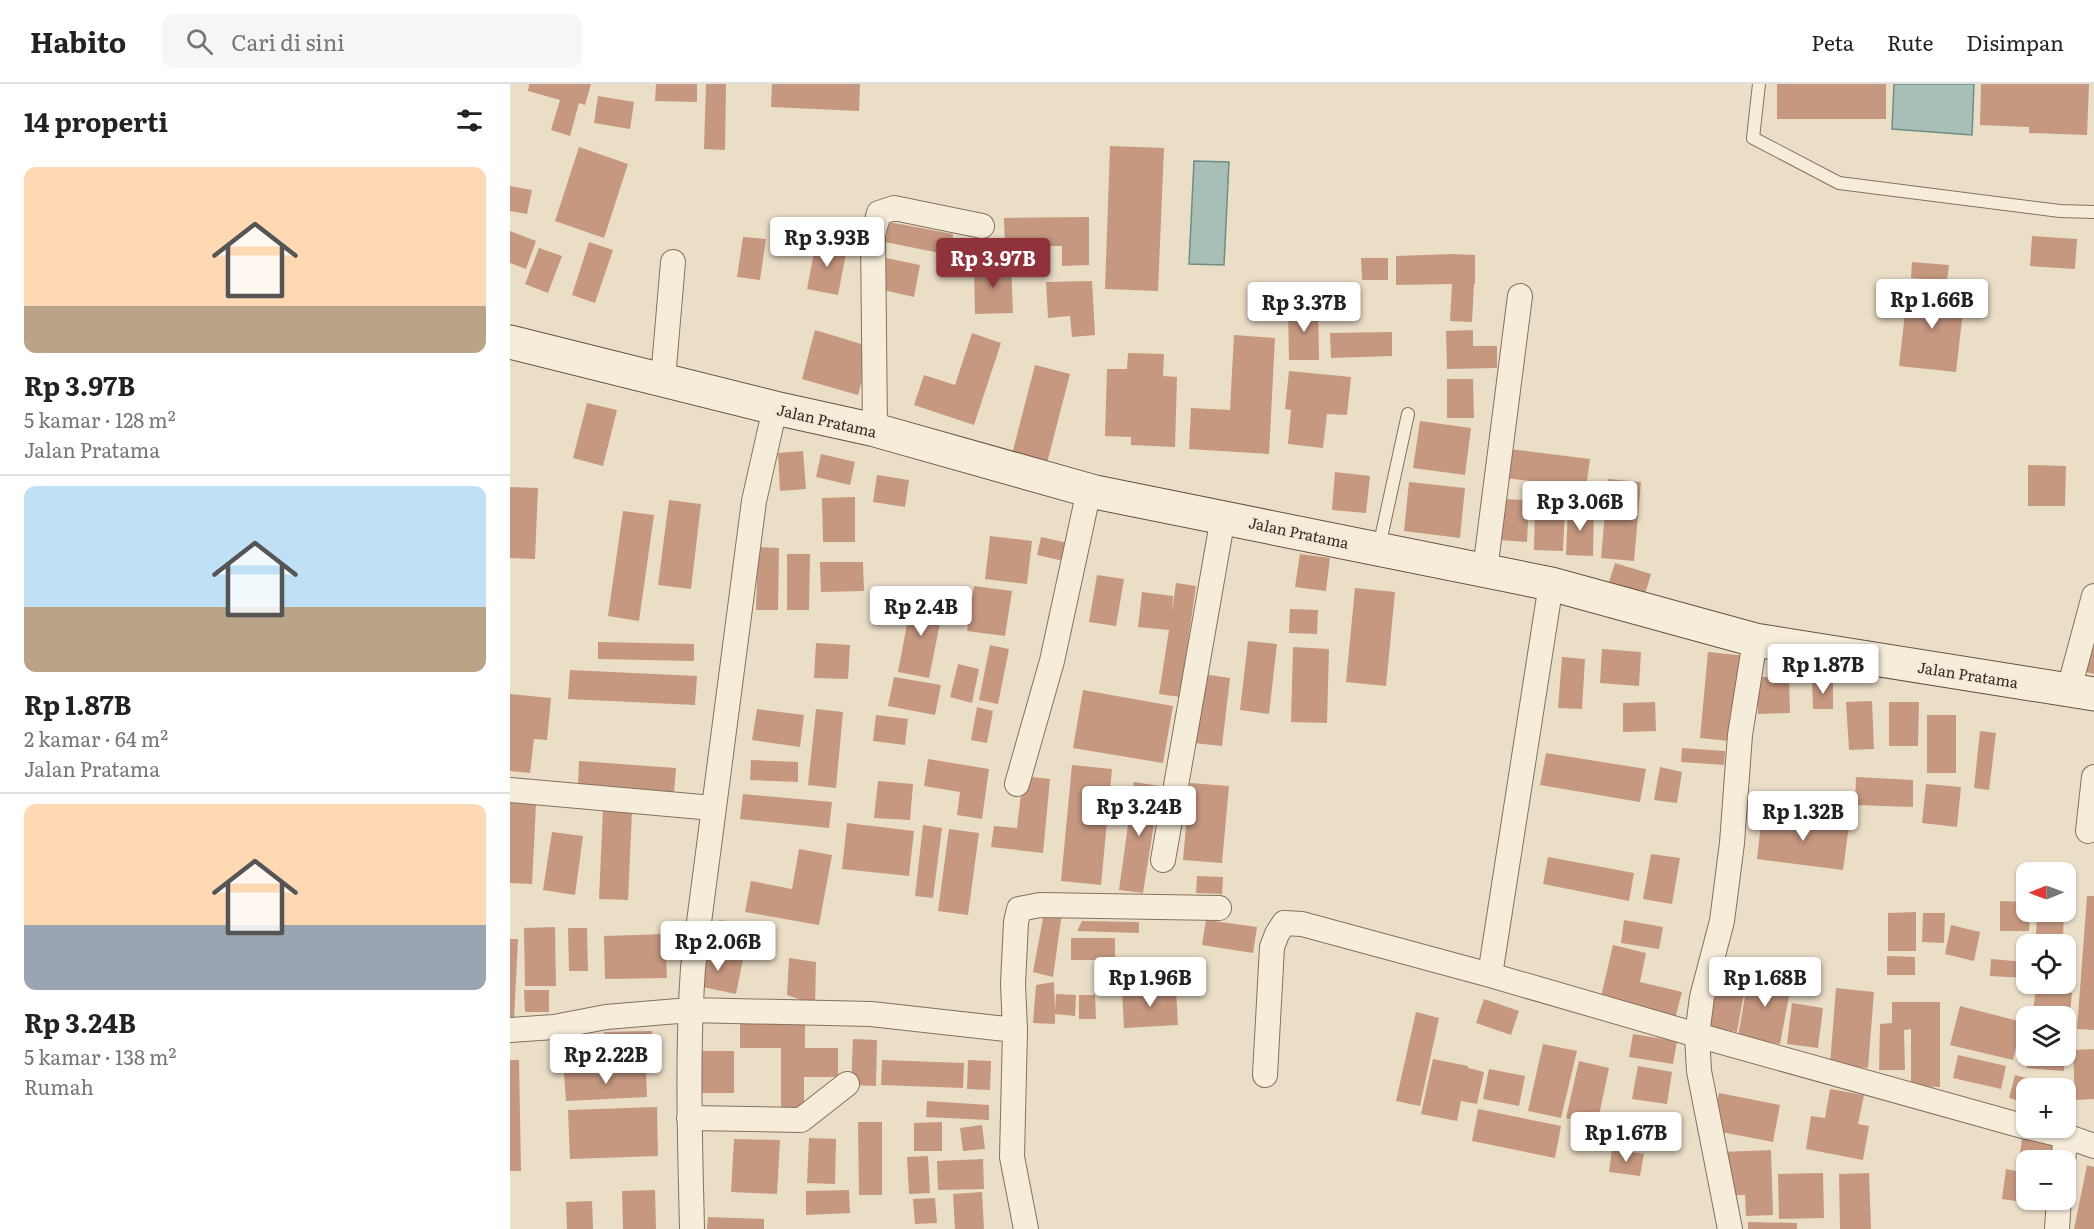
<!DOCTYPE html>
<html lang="id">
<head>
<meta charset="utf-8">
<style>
	body { margin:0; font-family:Literata,serif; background:#f6f6f6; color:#222; height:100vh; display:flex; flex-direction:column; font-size:22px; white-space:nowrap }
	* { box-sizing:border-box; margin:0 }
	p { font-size:20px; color:#767676 }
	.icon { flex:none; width:33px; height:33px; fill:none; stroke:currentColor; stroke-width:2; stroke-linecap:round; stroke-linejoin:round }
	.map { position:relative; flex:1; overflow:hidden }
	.drawer { display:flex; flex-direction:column; background:#fff; width:510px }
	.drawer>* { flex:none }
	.needle { width:39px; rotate:269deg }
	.controls { position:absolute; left:1506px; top:778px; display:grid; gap:12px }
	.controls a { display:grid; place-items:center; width:60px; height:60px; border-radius:12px; background:#fff; box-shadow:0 2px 4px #0004; font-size:30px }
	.price { position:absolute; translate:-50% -51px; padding:0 14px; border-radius:6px; background:#fff; color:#222; font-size:20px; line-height:39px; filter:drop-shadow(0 2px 3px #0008) }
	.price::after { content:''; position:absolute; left:50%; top:36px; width:18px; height:14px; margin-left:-9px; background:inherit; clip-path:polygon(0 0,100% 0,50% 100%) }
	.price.selected { background:#90323a; color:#fff }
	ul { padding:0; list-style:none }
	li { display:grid; align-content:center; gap:12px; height:318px; padding:0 24px }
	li+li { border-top:2px solid #e0e0e0 }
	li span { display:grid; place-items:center; height:186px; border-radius:12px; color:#555 }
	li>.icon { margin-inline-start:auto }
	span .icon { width:108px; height:108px; fill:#fffc; stroke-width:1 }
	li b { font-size:26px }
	h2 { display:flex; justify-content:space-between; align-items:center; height:72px; padding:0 24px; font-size:26px }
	header { display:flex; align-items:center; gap:36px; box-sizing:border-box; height:84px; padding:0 30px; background:#fff; border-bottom:2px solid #e0e0e0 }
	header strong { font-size:28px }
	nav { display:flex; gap:33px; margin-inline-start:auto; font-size:21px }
	.search { width:420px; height:54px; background:#f6f6f6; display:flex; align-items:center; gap:15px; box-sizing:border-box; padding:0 21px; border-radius:12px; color:#767676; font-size:22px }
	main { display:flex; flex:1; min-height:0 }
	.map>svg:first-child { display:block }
	.water { fill:#a8bfb7; stroke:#6f8d84; stroke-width:1.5 }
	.building { fill:#c69880 }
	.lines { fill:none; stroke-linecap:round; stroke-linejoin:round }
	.lane-casing { stroke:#86705e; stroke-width:14 }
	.street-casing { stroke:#86705e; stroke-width:26 }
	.secondary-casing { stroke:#685241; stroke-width:35 }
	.lane { stroke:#f6ecda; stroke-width:12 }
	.street { stroke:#f6ecda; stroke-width:24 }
	.secondary { stroke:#f6ecda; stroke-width:33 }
	.labels { text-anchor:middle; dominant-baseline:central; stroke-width:4.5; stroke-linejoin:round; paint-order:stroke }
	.street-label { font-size:15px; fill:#372a20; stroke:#f3e9d6 }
</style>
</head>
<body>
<header>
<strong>Habito</strong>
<div class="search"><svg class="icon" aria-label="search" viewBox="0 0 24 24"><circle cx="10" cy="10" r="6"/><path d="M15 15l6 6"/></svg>Cari di sini</div>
<nav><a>Peta</a><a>Rute</a><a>Disimpan</a></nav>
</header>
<main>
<section class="drawer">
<h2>14 properti<svg class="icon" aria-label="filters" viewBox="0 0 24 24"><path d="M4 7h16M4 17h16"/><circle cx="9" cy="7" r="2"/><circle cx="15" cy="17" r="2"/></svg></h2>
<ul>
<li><span style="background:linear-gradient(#ffd9b3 75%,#b9a48a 0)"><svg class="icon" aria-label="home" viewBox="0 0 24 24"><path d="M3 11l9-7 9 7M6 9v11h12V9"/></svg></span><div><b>Rp 3.97B</b><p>5 kamar · 128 m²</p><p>Jalan Pratama</p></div></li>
<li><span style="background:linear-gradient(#bfe0f5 65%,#b9a48a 0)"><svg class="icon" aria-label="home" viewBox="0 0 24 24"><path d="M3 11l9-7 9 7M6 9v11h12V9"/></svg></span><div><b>Rp 1.87B</b><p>2 kamar · 64 m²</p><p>Jalan Pratama</p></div></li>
<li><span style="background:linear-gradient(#ffd9b3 65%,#9aa5b1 0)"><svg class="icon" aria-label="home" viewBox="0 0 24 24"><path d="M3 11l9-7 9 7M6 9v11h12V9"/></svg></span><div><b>Rp 3.24B</b><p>5 kamar · 138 m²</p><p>Rumah</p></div></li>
</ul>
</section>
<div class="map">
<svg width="1584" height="1145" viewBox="0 0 1584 1145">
	<rect width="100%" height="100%" fill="#ebdec7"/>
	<path class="water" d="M1384,0h80l-2,51 -80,-6z
		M684,77l35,1 -5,103 -35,-1z"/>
	<path class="building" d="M19,0h62l-6,21 -6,-2 -9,33 -19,-6 9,-30 -32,-9z
		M146,0h41v18l-42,-1z
		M196,0h20l-1,66 -21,-1z
		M262,0h88l-1,27 -88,-4z
		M1267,0h109v35h-109z
		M1471,0h108l-2,51 -58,-2v-6l-49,-2z
		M88,12l36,6 -4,27 -36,-6z
		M600,62l54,2 -6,143 -53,-2z
		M69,63l49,17 -24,74 -49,-17z
		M0,102l22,4 -5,24 -17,-3z
		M579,133v48l-27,1v-20l-57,1 -1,-29z
		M379,138l64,12 -3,21 -65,-13z
		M0,147l26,10 -10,28 -16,-6z
		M1522,152l45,3 -2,30 -45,-3z
		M233,153l23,2 -6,41 -23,-3z
		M79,158l24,8 -18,53 -23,-8z
		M306,158l31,6 -9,47 -31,-6z
		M29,164l23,8 -14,37 -23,-9z
		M943,170l22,1v29h-1l-2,38 -22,-1 2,-37 -56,1v-29z
		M376,174l34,7 -6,32 -35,-8z
		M851,174h27v22h-26z
		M1402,178l37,3 -2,16 -36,-3z
		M501,180l2,49 -38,1 -1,-48z
		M582,197l3,54 -23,2 -2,-21 -22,2 -2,-36z
		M1398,203l57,6 -9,79 -57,-6z
		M808,222l1,54h-30l-1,-53z
		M305,246l56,17 -13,48 -56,-16z
		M963,246v16h24v22l-50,1 -1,-38z
		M882,248v24l-61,2 -1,-25z
		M462,249l29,10 -27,82 -60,-20 10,-30 31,10z
		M724,251l41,3 -6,116 -80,-5 2,-41 39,2z
		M618,269l36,1 -1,22 14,1 -2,70 -44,-2v-8l-26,-1 2,-67h20z
		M525,281l35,9 -24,93 -35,-9z
		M779,287l62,6 -4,38 -20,-1 -4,34 -35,-4 3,-34 -6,-1z
		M937,295h26l1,39h-27z
		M77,319l30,7 -14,56 -30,-8z
		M910,337l51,7 -6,47 -52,-7z
		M999,365l81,10 -4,29 -81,-10z
		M293,367l3,38 -26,2 -2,-38z
		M311,370l34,8 -5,23 -34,-8z
		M1518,381l38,1 -1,40h-37z
		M825,388l35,4 -4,37 -34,-3z
		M367,391l32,5 -4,27 -32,-5z
		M1098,395l33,3 -7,79 -33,-3z
		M899,398l56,6 -5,50 -56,-7z
		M0,403l28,1 -3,71 -25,-1z
		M345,413v45h-32l-1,-44z
		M994,415l25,1 -2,42 -26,-2z
		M159,416l32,4 -10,85 -33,-4z
		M1025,421l30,1 -2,45 -29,-1z
		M1058,424l26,1 -1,47 -27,-1z
		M113,427l31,4 -15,106 -31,-5z
		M480,452l42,5 -5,43 -42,-5z
		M531,453l27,6 -4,18 -27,-6z
		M248,463l21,1 -1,62h-22z
		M277,470h23l-1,56h-22z
		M790,470l30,4 -4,33 -31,-4z
		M310,478h43l1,29 -43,1z
		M1105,479l36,11 -6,20 -36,-12z
		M587,491l27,4 -8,47 -27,-4z
		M666,499l20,3 -16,111 -21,-3 10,-64 -31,-3 4,-35 31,4 -1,15z
		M464,502l38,5 -7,45 -38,-5z
		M845,504l40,4 -9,94 -40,-4z
		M402,513l32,6 -15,75 -31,-6z
		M780,525l28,1 -1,24 -28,-1z
		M1584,534v56l-12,-3z
		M738,557l29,3 -8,70 -29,-4z
		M88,558l96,2v17l-96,-2z
		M306,559l34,2 -2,34 -34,-1z
		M480,561l19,4 -11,55 -19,-4z
		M783,563l36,2 -2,74 -36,-1z
		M1092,565l39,3 -2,34 -39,-3z
		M1198,568l39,4 -8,86 -39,-4z
		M1052,573l23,2 -3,50 -24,-1z
		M448,580l21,5 -7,34 -22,-6z
		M60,586l127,6 -2,29 -127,-6z
		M693,590l27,4 -8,68 -28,-3z
		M384,593l47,8 -6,30 -47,-9z
		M1247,593h32l1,36 -32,1z
		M1302,598h21v27h-20z
		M573,606l90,16 -10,57 -90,-15z
		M0,610l41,4 -4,42 -13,-1 -4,34 -20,-2z
		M1362,617l2,48 -25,1 -3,-48z
		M1145,618l1,29 -33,1v-29z
		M1379,618h30l-1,44h-29z
		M467,623l16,4 -6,32 -16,-3z
		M247,625l47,6 -4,32 -48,-7z
		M306,625l27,3 -7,76 -28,-3z
		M366,631l32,4 -3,26 -32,-4z
		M1417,631h29v58h-29z
		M1470,647l16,2 -7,57 -15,-2z
		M1172,664l43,3 -1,14 -43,-3z
		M1036,669l100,16 -6,33 -100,-17z
		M418,675l61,10 -7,50 -25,-4 3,-23 -36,-6z
		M241,676l47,2v20l-48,-2z
		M69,677l97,7 -2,25 -96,-7z
		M562,681l40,4 -11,116 -40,-4z
		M1150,683l22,5 -5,31 -23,-3z
		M513,692l27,3 -7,74 -52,-6 3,-21 23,2z
		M1346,693l57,3v27l-58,-2z
		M368,697l35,3 -3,36 -36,-2z
		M624,698l26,4 -17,107 -24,-3z
		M680,699l39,3 -7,77 -39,-3z
		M1416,700l35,3 -4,40 -35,-4z
		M233,710l89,8 -3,26 -89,-9z
		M0,719l26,1 -4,80 -22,-1z
		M93,725l29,2 -4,89 -29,-1z
		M1252,731l87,11 -6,44 -86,-11z
		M337,739l67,8 -5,45 -67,-7z
		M413,741l19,3 -9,70 -18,-2z
		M439,745l30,4 -11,82 -30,-4z
		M42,748l31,4 -8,59 -32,-5z
		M289,765l33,6 -13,70 -74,-13 6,-31 41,8z
		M1141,770l29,4 -8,46 -29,-5z
		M1038,773l86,16 -5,28 -86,-17z
		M687,792l26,1 -1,17 -26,-1z
		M1577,812h7v134l-17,-1z
		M1490,817l26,1v10h4l-1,19h-29z
		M1406,828v39h-28v-38z
		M1527,828h27l-1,25 -27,-1z
		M534,829h18l-9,64 -20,-5z
		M1413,829h22l-1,30 -22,-1z
		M209,836l49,6 -4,30 -48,-6z
		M696,836l51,7 -4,26 -51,-8z
		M1114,836l39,7 -4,22 -38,-6z
		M572,837l57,1v11l-62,-2z
		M1441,841l29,7 -6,29 -29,-7z
		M45,843l1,59h-31l-1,-58z
		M58,844h19l1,43h-19z
		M155,850l2,44 -62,1 -1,-43z
		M561,854h44v22h-44z
		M0,855h8l-4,81h-4z
		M1103,861l33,8 -6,29 42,10 -7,27 -75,-18z
		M190,866l43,9 -7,35 -43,-9z
		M1377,872l28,1v18h-28z
		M279,874l27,4 -1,43 -28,-10z
		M1481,875l35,3v16l-36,-2z
		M1203,879l35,7 -11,62 -35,-6z
		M1239,889l43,7 -12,64 -42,-7z
		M544,898l1,29 1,-17 20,1 -1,21 -20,-2v10l-22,-1 3,-38z
		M1326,904l38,4 -6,76 -38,-3z
		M666,905l2,36 -54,3 -2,-37z
		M1526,905l36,4 -5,48h-1v-24h-34z
		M14,906h25v22h-24z
		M569,911h16l1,24h-17z
		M974,915l35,12 -8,24 -35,-12z
		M1382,918h48v85l-29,-1v-57l-7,1 1,40h-26l1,-46 12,-1z
		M1282,919l31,5 -5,40 -31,-4z
		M1450,922l62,16 -9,38 -63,-15z
		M906,928l23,6 -19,88 -24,-5z
		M230,938l65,1v25h33v29h-34v31h-23v-60h-41z
		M142,947l1,28 -49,1v-28z
		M1123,950l44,7 -4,23 -44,-7z
		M343,955l24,1 -1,46 -25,-1z
		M1033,960l34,7 -16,67 -33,-7z
		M1584,965v50l-19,1 -2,-50z
		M188,967h36v42h-37z
		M1448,971l48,11 -5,23 -48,-11z
		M1518,972h37l-1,15 -37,-3z
		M923,975l35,7v2l16,4 -7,32 -16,-3 -4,20 -36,-7z
		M0,976h9l2,111h-11z
		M372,976l82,3 -1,25 -82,-3z
		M458,976l23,1 -1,29 -23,-1z
		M1069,977l30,7 -12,57 -31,-7z
		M1128,982l34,6 -5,32 -35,-5z
		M136,985l1,28 -81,4 -2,-28z
		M979,985l36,7 -6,30 -36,-7z
		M1505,991l49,13v1h-38v14l-17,-5z
		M1320,1005l34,6 -6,29 11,2 -6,34 -57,-11 5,-33 14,2z
		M1209,1009l61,12 -7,37 -62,-12z
		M417,1017l62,4v15l-63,-3z
		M147,1023l1,49 -88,3 -2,-49z
		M968,1025l83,17 -6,32 -83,-17z
		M348,1038h24v73h-23z
		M432,1038v29h-28v-28z
		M472,1041l3,24 -22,2 -3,-23z
		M1513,1049l35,7 -3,21h-29v5l-8,-1z
		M299,1054l27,1 -1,45 -28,-1z
		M224,1055l46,1 -3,54 -46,-2z
		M1102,1065l32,5 -4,22 -31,-4z
		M1261,1066l2,65 -27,1 -1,-21 -21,1 -2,-44z
		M418,1072l2,37 -21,1 -2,-37z
		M473,1075l1,30 -46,1 -1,-29z
		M1577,1081l7,2v62h-20z
		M1496,1085l20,4v27h23l-1,6 -46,-7z
		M1313,1089l1,45 -45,1 -1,-45z
		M1359,1089l2,56h-31l-1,-55z
		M145,1106l1,39h-33l-1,-38z
		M339,1106l1,23 -44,2v-24z
		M472,1108l2,37h-29l-2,-35z
		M425,1114l2,25 -22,1 -2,-25z
		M82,1117l1,28h-26l-1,-27z
		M198,1133l56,2v10h-57z
		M1238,1138l49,1v6h-49z"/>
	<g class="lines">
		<g class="lane-casing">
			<path id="lane" d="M1249,0l-6,54 86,45 221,28 34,1
				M869,463l29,-133"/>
		</g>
		<g class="street-casing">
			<path id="street" d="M153,295l10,-117
				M365,346l-2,-196 6,-21 15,-5 88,18
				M975,486l35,-274
				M1559,605l25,-93
				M507,700l35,-123 37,-171
				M0,706l203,18
				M1578,747l6,-54
				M653,776l60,-343
				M980,891l61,-391
				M0,946l44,-3 52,-10 84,-7 181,4 144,16
				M755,991l7,-128 5,-13 7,-11 18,1 188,51 207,60 329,92
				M179,1034l112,2 46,-36
				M1522,1044l34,8 28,10
				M1553,1077l3,-25
				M182,1145c-2,-87 -5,-174 1,-261l61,-467 21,-93
				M516,1145l-14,-72 3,-127 -2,-46 3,-62 3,-13 21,-4 179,3
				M1220,1145l-31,-158 -2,-36 5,-38 20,-76 10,-78 8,-108 15,-95
				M1547,1145l2,-29"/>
		</g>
		<g class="secondary-casing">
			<path id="secondary" d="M0,258l265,66 100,22 220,62 456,92 204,56 339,54"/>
		</g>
		<use href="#lane" class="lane"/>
		<use href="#street" class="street"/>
		<use href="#secondary" class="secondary"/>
	</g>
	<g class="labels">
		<g class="street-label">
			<text transform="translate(317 336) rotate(13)">Jalan Pratama</text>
			<text transform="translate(789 448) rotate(12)">Jalan Pratama</text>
			<text transform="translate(1458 590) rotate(9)">Jalan Pratama</text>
		</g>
	</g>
</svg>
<div class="controls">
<a><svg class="needle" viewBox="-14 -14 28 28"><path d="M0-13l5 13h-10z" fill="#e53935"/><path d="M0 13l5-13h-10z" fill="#767676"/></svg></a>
<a><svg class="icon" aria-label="locate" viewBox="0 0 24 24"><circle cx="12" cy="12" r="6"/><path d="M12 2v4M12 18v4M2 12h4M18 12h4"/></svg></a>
<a><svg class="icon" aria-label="layers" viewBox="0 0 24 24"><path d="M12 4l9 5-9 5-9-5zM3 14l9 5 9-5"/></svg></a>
<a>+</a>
<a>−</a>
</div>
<b class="price" style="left:317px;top:184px">Rp 3.93B</b>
<b class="price selected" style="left:483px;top:205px">Rp 3.97B</b>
<b class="price" style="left:1422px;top:246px">Rp 1.66B</b>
<b class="price" style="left:794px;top:249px">Rp 3.37B</b>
<b class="price" style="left:1070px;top:448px">Rp 3.06B</b>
<b class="price" style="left:411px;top:553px">Rp 2.4B</b>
<b class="price" style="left:1313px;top:611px">Rp 1.87B</b>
<b class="price" style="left:629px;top:753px">Rp 3.24B</b>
<b class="price" style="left:1293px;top:758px">Rp 1.32B</b>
<b class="price" style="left:208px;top:888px">Rp 2.06B</b>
<b class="price" style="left:640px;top:924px">Rp 1.96B</b>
<b class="price" style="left:1255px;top:924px">Rp 1.68B</b>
<b class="price" style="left:96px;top:1001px">Rp 2.22B</b>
<b class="price" style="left:1116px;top:1079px">Rp 1.67B</b>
</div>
</main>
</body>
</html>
